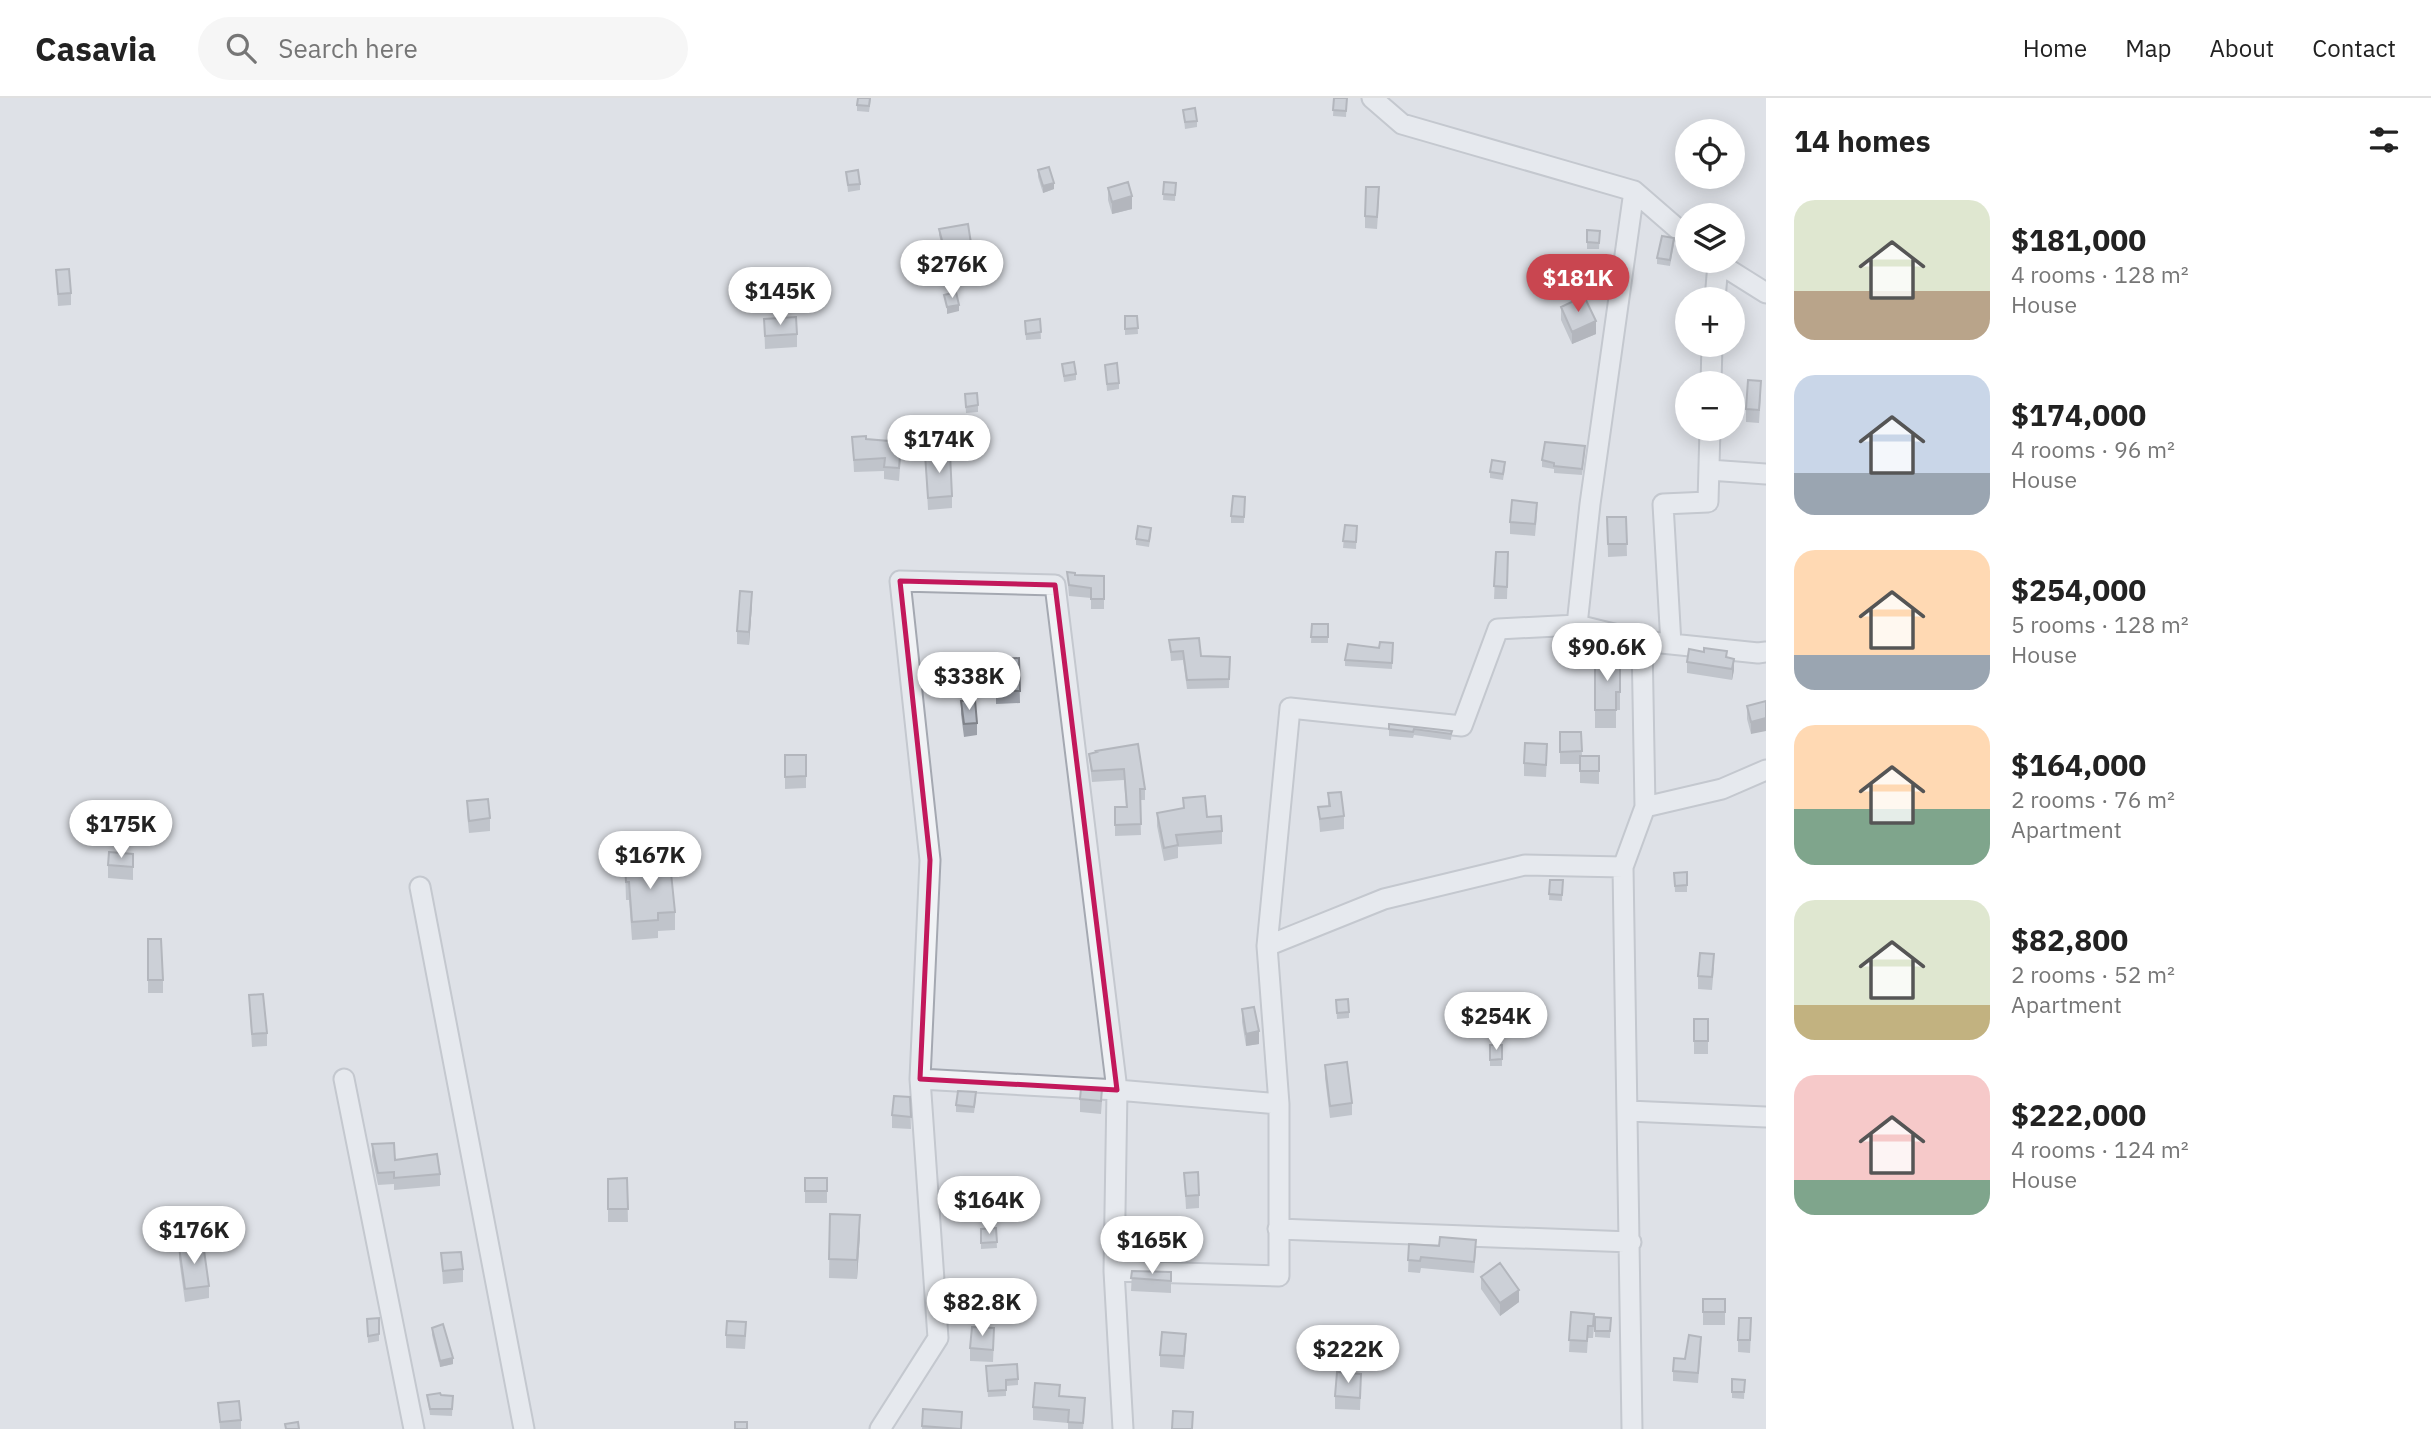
<!DOCTYPE html>
<html lang="en">
<head>
<meta charset="utf-8">
<style>
	body { margin:0; font-family:"IBM Plex Sans",sans-serif; background:#f6f6f6; color:#222; height:100vh; display:flex; flex-direction:column; font-size:26px; white-space:nowrap }
	* { box-sizing:border-box; margin:0 }
	p { font-size:23px; color:#767676 }
	.icon { flex:none; width:38px; height:38px; fill:none; stroke:currentColor; stroke-width:2; stroke-linecap:round; stroke-linejoin:round }
	.map { position:relative; flex:1; overflow:hidden }
	.sheet { display:flex; flex-direction:column; background:#fff; width:665px }
	.sheet>* { flex:none }
	.tools { position:absolute; left:1675px; top:21px; display:grid; gap:14px }
	.tools a { display:grid; place-items:center; width:70px; height:70px; border-radius:50%; background:#fff; box-shadow:0 4px 18px #0003; font-size:35px }
	.price { position:absolute; translate:-50% -60px; padding:0 16px; border-radius:24px; background:#fff; color:#222; font-size:23px; line-height:46px; filter:drop-shadow(0 2px 4px #0008) }
	.price::after { content:''; position:absolute; left:50%; top:42px; width:21px; height:16px; margin-left:-10px; background:inherit; clip-path:polygon(0 0,100% 0,50% 100%) }
	.price.current { background:#c94650; color:#fff }
	ul { padding:0; list-style:none }
	li { display:flex; align-items:center; gap:21px; height:175px; padding:0 28px }
	li span { display:grid; place-items:center; flex:none; width:196px; height:140px; border-radius:21px; color:#555 }
	li>.icon { margin-inline-start:auto }
	span .icon { width:84px; height:84px; fill:#fffc; stroke-width:1 }
	li b { font-size:30px }
	h2 { display:flex; justify-content:space-between; align-items:center; height:84px; padding:0 28px; font-size:30px }
	header { display:flex; align-items:center; gap:42px; box-sizing:border-box; height:98px; padding:0 35px; background:#fff; border-bottom:2px solid #e0e0e0 }
	header strong { font-size:33px }
	nav { display:flex; gap:38px; margin-inline-start:auto; font-size:24px }
	.search { width:490px; height:63px; background:#f6f6f6; display:flex; align-items:center; gap:18px; box-sizing:border-box; padding:0 24px; border-radius:38px; color:#767676; font-size:26px }
	main { display:flex; flex:1; min-height:0 }
	.map>svg:first-child { display:block }
	.lines { fill:none; stroke-linecap:round; stroke-linejoin:round }
	.minor-casing { stroke:#a4a8b1; stroke-width:23 }
	.minor { stroke:#f0f2f5; stroke-width:19 }
	.wall { fill:#9ca0a9 }
	.shaded-wall { fill:#7f8289 }
	.building { fill:#b5bac4; stroke:#7f8289; stroke-width:2 }
	.marked { fill:none; stroke:#c2185b; stroke-width:5; stroke-linejoin:round }
</style>
</head>
<body>
<header>
<strong>Casavia</strong>
<div class="search"><svg class="icon" aria-label="search" viewBox="0 0 24 24"><circle cx="10" cy="10" r="6"/><path d="M15 15l6 6"/></svg>Search here</div>
<nav><a>Home</a><a>Map</a><a>About</a><a>Contact</a></nav>
</header>
<main>
<div class="map">
<svg width="1766" height="1331" viewBox="0 0 1766 1331">
	<rect width="100%" height="100%" fill="#dee1e7"/>
	<g class="lines">
		<g class="minor-casing">
			<path id="minor" d="M1372,0l30,26 232,67 53,46
				M1715,163l51,32
				M1715,201l3,-35
				M1711,285l1,-38
				M1709,372l57,4
				M1577,527l13,-121 44,-313
				M1671,546l-8,-140 45,-2 2,-73
				M1645,709l77,-18 44,-19
				M420,789l104,542
				M1267,848l117,-47 141,-34 98,2
				M344,981l70,350
				M920,981l197,11 162,14
				M1628,1013l138,6
				M1278,1131l353,13
				M1114,1173l165,5v-172l-12,-158 23,-238 172,18 36,-97 79,-4 65,16 116,12 8,-1
				M880,1331l58,-91 -18,-259 10,-219 -30,-279 155,4 62,505 -3,181 9,158
				M1632,1331l-9,-562 22,-60 -3,-166"/>
		</g>
		<use href="#minor" class="minor"/>
	</g>
	<path class="wall" d="M871,0l-2,14 -12,-1v-6z
		M1334,0h13l-1,19 -13,-1z
		M1183,12l14,11v6l-12,2z
		M1038,72l16,19 -11,4 -5,-16z
		M846,74l14,12v6l-12,2z
		M1164,84l12,1 -1,18 -12,-1z
		M1108,90l24,21 -20,5 -4,-14z
		M1379,102l-2,29 -12,-1v-12z
		M939,131l34,34 -25,6 -9,-34z
		M1587,132l13,1 -1,18h-12z
		M1674,146l-4,22 -13,-2v-6z
		M56,172l15,23v12l-13,1z
		M1561,209l35,27 -24,10 -11,-24z
		M1125,218h12l1,18 -13,1z
		M764,221l33,15v13l-32,2z
		M1040,221l1,20 -15,1 -1,-19z
		M1062,266l14,10v6l-12,2z
		M1105,267l14,18v6l-12,2z
		M1761,295l-2,30 -13,-1v-13z
		M965,296l13,11v7l-12,1z
		M852,339l14,2 35,16 -2,26 -15,-2v-8l-30,1z
		M1585,354l-3,23 -28,-2v-4l-12,-2v-7z
		M925,356l27,42v12l-24,2z
		M1505,370l-2,12 -13,-2v-6z
		M1245,399l-1,26h-13v-7z
		M1537,417l-2,21 -25,-2v-12z
		M1607,419h19l1,39 -19,1z
		M1345,427l12,1 -1,23 -13,-1z
		M1151,436l-2,13 -13,-2v-6z
		M1496,454l12,13 -1,34h-13z
		M1067,474l8,3 29,1v33h-13v-11l-22,-2z
		M752,506l-3,41 -12,-1v-13z
		M1312,526h16v19h-17z
		M1169,542l32,16 29,1 -1,31 -42,1 -4,-29 -12,1z
		M1393,545l-1,26 -47,-3v-6z
		M1704,554l23,5 7,13 -2,10 -45,-7v-11z
		M1019,560l1,45 -24,1v-45z
		M1595,560h25v52h-4v18h-21z
		M961,603l16,22v12l-13,2 -3,-23z
		M1766,603l-15,33 -4,-15v-13z
		M1389,626l63,7 -1,9 -37,-5 -1,3 -24,-2z
		M1560,634h21l1,24h17v28l-19,-1v-19h-20z
		M1138,646l7,45v11h-5l1,35 -26,1v-29h11l-2,-27 -32,2 -3,-28z
		M785,657h21v33l-21,1z
		M1547,659l-1,20 -22,-1v-13z
		M1328,695l16,23v13l-24,3 -2,-25 10,-1z
		M1183,700l24,19 15,14v13l-44,3v11l-14,3 -7,-35v-13l26,-5z
		M467,703l23,17v13l-21,2 -2,-20z
		M108,767l25,2v13l-25,-2z
		M625,769l50,45v18l-17,1v7l-26,2 -3,-40h-3z
		M1687,774v20h-12l-1,-19z
		M1550,782h13l-1,21 -13,-1z
		M148,841l15,41v13h-15z
		M1714,869l-2,23 -14,-1v-13z
		M249,897l18,38v13l-15,1z
		M1336,902l13,12v6l-12,1z
		M1242,911l17,35 -13,2 -4,-24z
		M1694,921l14,22v13h-14z
		M1490,947h12v21h-12z
		M1325,967l27,38v12l-22,3 -5,-40z
		M910,999l1,32 -19,-1v-13z
		M976,1001l-2,14 -18,-1v-7z
		M1080,1001l22,2 -1,13 -21,-2z
		M372,1046l23,16 45,14v12l-46,4v-6l-16,1 -6,-29z
		M1184,1075l15,22v13l-13,1z
		M627,1080l1,44h-20v-43z
		M805,1080h22v25h-22z
		M830,1116l30,20 -3,45 -28,-1z
		M996,1130l1,20 -16,1v-20z
		M1409,1146l67,7 -2,22 -53,-5 -1,5 -12,-1z
		M179,1149l30,39v12l-24,4 -6,-43z
		M441,1155l22,16v13l-20,2z
		M1132,1173l39,1v21l-40,-2z
		M1481,1179l38,25 -19,14 -19,-27z
		M1703,1201h22v26h-22z
		M1571,1214l23,14 -1,12h-5l-1,15 -18,-1z
		M1595,1219l16,1 -1,20 -15,-1z
		M379,1220v23l-11,2 -1,-24z
		M432,1230l21,36 -13,3 -8,-32z
		M1751,1233l-1,22 -12,-1v-12z
		M726,1237h20l-1,14 -19,-1z
		M994,1242l-1,22 -23,-1v-13z
		M1186,1248l-2,23 -24,-2v-12z
		M1701,1249l-3,36 -25,-2v-10l12,-12z
		M986,1268l32,13v6l-12,1v10l-18,1z
		M1732,1281l13,1 -1,19 -12,-1z
		M1361,1288l-1,24 -25,-1v-13z
		M427,1297l26,1 -1,20 -22,-1z
		M1060,1298l25,14 -2,19h-15v-6l-35,-3v-13z
		M218,1305l23,17v9h-21z
		M923,1311l39,3v17h-40z"/>
	<path class="shaded-wall" d="M1054,85v6l-11,4v-7z
		M1132,98v13l-20,5v-12z
		M973,158v7l-25,6v-6z
		M959,207v6l-12,3v-7z
		M1596,223v13l-24,10v-12z
		M752,494v12l-3,41v-13z
		M1734,561v11l-2,10v-11z
		M1766,620v13l-15,3v-12z
		M1259,933v13l-13,2v-12z
		M860,1117v19l-3,45v-19z
		M1519,1192v12l-19,14v-13z
		M453,1260v6l-13,3v-6z"/>
	<path class="building" d="M858,0h12l-1,8 -12,-1z
		M1334,0h13l-1,13 -13,-1z
		M1195,10l2,13 -12,1 -2,-12z
		M1049,69l5,16 -11,3 -5,-16z
		M858,72l2,14 -12,1 -2,-13z
		M1128,84l4,14 -20,6 -4,-14z
		M1164,84l12,1 -1,12 -12,-1z
		M1366,89h13l-2,30 -12,-1z
		M968,126l5,32 -25,7 -9,-34z
		M1587,132l13,1 -1,12 -12,-1z
		M1662,138l12,2 -4,22 -13,-2z
		M69,171l2,24 -13,1 -2,-24z
		M956,194l3,13 -12,2 -3,-12z
		M1584,198l12,25 -24,11 -11,-25z
		M1125,218h12l1,12 -13,1z
		M796,219l1,17 -32,2 -1,-17z
		M1040,221l1,13 -15,2 -1,-13z
		M1074,264l2,12 -12,2 -2,-12z
		M1117,265l2,20 -12,1 -2,-19z
		M1748,282l13,1 -2,29 -13,-1z
		M977,295l1,12 -12,2 -1,-13z
		M866,338v3l35,3 -2,26 -15,-1 1,-9 -31,2 -2,-23z
		M1545,344l40,4 -3,23 -28,-3v-3l-12,-3z
		M950,355l2,43 -24,2 -3,-44z
		M1492,362l13,2 -2,12 -13,-2z
		M1233,398l12,1 -1,20 -13,-1z
		M1512,402l25,3 -2,21 -25,-2z
		M1607,419h19l1,27h-19z
		M1345,427l12,1 -1,16 -13,-1z
		M1138,428l13,2 -2,13 -13,-2z
		M1496,454h12l-1,35 -13,-1z
		M1067,474l8,1v2l29,1v23h-13v-11l-22,-3z
		M740,493l12,1 -3,40 -12,-1z
		M1312,526h16v13h-17z
		M1199,540l2,18 29,1 -1,22 -42,1 -4,-29 -12,1 -2,-12z
		M1380,544l13,1 -1,20 -47,-3 3,-16 31,4z
		M1704,550l23,3 -1,6 8,2 -2,10 -45,-7 2,-13 15,3z
		M1019,560l1,33h-24v-32z
		M1595,560h25v34h-4v18h-21z
		M975,602l2,23 -13,1 -3,-23z
		M1766,603v17l-15,4 -4,-16z
		M1389,626l63,7 -1,3 -37,-5 -1,3 -24,-3z
		M1560,634h21l1,19 -22,1z
		M1525,645l22,1 -1,21 -22,-2z
		M1138,646l7,45h-5l1,35 -26,1v-18h12l-3,-38 -32,2 -3,-17 8,-2 -1,-1z
		M785,657h21v21l-21,1z
		M1580,658h19v15h-19z
		M1341,694l3,24 -24,3 -2,-12 12,-1 -2,-13z
		M1205,698l2,21 14,-1 1,15 -46,4 2,10 -14,3 -7,-35 27,-5 -1,-10z
		M488,701l2,19 -21,3 -2,-20z
		M109,754l24,2v13l-25,-2z
		M670,765l5,49 -17,1v7l-26,2 -3,-40h-3l-1,-15z
		M1687,774v13l-12,1 -1,-13z
		M1550,782h13l-1,15 -13,-1z
		M148,841h13l2,41h-15z
		M1700,855l14,1 -2,23 -14,-1z
		M263,896l4,39 -15,1 -3,-39z
		M1348,901l1,13 -12,1 -1,-13z
		M1254,909l5,24 -13,3 -4,-25z
		M1694,921h14v22h-14z
		M1490,947h12v14l-12,1z
		M1347,964l5,41 -22,3 -5,-41z
		M1081,990l21,1 -1,12 -21,-2z
		M958,993l18,1 -2,15 -18,-2z
		M894,998l16,1 1,20 -19,-2z
		M394,1045l1,17 42,-6 3,20 -46,4v-6l-16,1 -6,-29z
		M1198,1074l1,23 -13,1 -2,-23z
		M627,1080l1,31h-20v-30z
		M805,1080h22v13h-22z
		M830,1116l30,1 -3,45 -28,-1z
		M996,1130l1,14 -16,1v-14z
		M1440,1139l36,3 -2,22 -53,-5 -1,4 -12,-1 1,-16 30,2z
		M203,1145l6,43 -24,3 -6,-42z
		M461,1154l2,17 -20,2 -2,-18z
		M1500,1165l19,27 -19,13 -19,-26z
		M1132,1173l39,1v9l-40,-3z
		M1703,1201h22v13h-22z
		M1571,1214l23,2 -1,12h-5l-1,15 -18,-1z
		M1595,1219l16,1 -1,13h-15z
		M379,1220v16l-11,2 -1,-17z
		M1739,1220h12l-1,22h-12z
		M727,1223l19,1 -1,14 -19,-1z
		M443,1226l10,34 -13,3 -8,-33z
		M972,1229l22,1 -1,22 -23,-2z
		M1162,1234l24,2 -2,22 -24,-1z
		M1689,1237l12,2 -3,36 -25,-2 1,-13 11,1z
		M1017,1266l1,15 -12,1v10l-18,1 -2,-25z
		M1337,1274l24,2 -1,24 -25,-2z
		M1732,1281l13,1 -1,12h-12z
		M1035,1285l25,2 -1,11 26,2 -2,25 -15,-1 1,-12 -36,-3z
		M440,1295l1,2 12,1 -1,13h-22l-3,-14z
		M239,1303l2,19 -21,2 -2,-19z
		M923,1311l39,3 -1,17 -39,-3z
		M1173,1313l20,1 -1,17h-20z
		M298,1324l1,7h-13l-1,-5z
		M735,1324h12v7h-12z"/>
	<path d="M0 0H1766V1331H0ZM900,483l155,4 62,505 -197,-11 10,-219z" fill="#dee1e7" fill-opacity=".55" fill-rule="evenodd"/>
	<path class="marked" d="M900,483l155,4 62,505 -197,-11 10,-219z"/>
</svg>
<div class="tools">
<a><svg class="icon" aria-label="locate" viewBox="0 0 24 24"><circle cx="12" cy="12" r="6"/><path d="M12 2v4M12 18v4M2 12h4M18 12h4"/></svg></a>
<a><svg class="icon" aria-label="layers" viewBox="0 0 24 24"><path d="M12 4l9 5-9 5-9-5zM3 14l9 5 9-5"/></svg></a>
<a>+</a>
<a>−</a>
</div>
<b class="price" style="left:952px;top:202px">$276K</b>
<b class="price current" style="left:1578px;top:216px">$181K</b>
<b class="price" style="left:780px;top:229px">$145K</b>
<b class="price" style="left:939px;top:377px">$174K</b>
<b class="price" style="left:1607px;top:585px">$90.6K</b>
<b class="price" style="left:969px;top:614px">$338K</b>
<b class="price" style="left:121px;top:762px">$175K</b>
<b class="price" style="left:650px;top:793px">$167K</b>
<b class="price" style="left:1496px;top:954px">$254K</b>
<b class="price" style="left:989px;top:1138px">$164K</b>
<b class="price" style="left:194px;top:1168px">$176K</b>
<b class="price" style="left:1152px;top:1178px">$165K</b>
<b class="price" style="left:982px;top:1240px">$82.8K</b>
<b class="price" style="left:1348px;top:1287px">$222K</b>
</div>
<section class="sheet">
<h2>14 homes<svg class="icon" aria-label="filters" viewBox="0 0 24 24"><path d="M4 7h16M4 17h16"/><circle cx="9" cy="7" r="2"/><circle cx="15" cy="17" r="2"/></svg></h2>
<ul>
<li><span style="background:linear-gradient(#dfe7d0 65%,#b9a48a 0)"><svg class="icon" aria-label="home" viewBox="0 0 24 24"><path d="M3 11l9-7 9 7M6 9v11h12V9"/></svg></span><div><b>$181,000</b><p>4 rooms · 128 m²</p><p>House</p></div></li>
<li><span style="background:linear-gradient(#c9d6e8 70%,#9aa5b1 0)"><svg class="icon" aria-label="home" viewBox="0 0 24 24"><path d="M3 11l9-7 9 7M6 9v11h12V9"/></svg></span><div><b>$174,000</b><p>4 rooms · 96 m²</p><p>House</p></div></li>
<li><span style="background:linear-gradient(#ffd9b3 75%,#9aa5b1 0)"><svg class="icon" aria-label="home" viewBox="0 0 24 24"><path d="M3 11l9-7 9 7M6 9v11h12V9"/></svg></span><div><b>$254,000</b><p>5 rooms · 128 m²</p><p>House</p></div></li>
<li><span style="background:linear-gradient(#ffd9b3 60%,#7fa58c 0)"><svg class="icon" aria-label="home" viewBox="0 0 24 24"><path d="M3 11l9-7 9 7M6 9v11h12V9"/></svg></span><div><b>$164,000</b><p>2 rooms · 76 m²</p><p>Apartment</p></div></li>
<li><span style="background:linear-gradient(#dfe7d0 75%,#c2b280 0)"><svg class="icon" aria-label="home" viewBox="0 0 24 24"><path d="M3 11l9-7 9 7M6 9v11h12V9"/></svg></span><div><b>$82,800</b><p>2 rooms · 52 m²</p><p>Apartment</p></div></li>
<li><span style="background:linear-gradient(#f6c9c9 75%,#7fa58c 0)"><svg class="icon" aria-label="home" viewBox="0 0 24 24"><path d="M3 11l9-7 9 7M6 9v11h12V9"/></svg></span><div><b>$222,000</b><p>4 rooms · 124 m²</p><p>House</p></div></li>
</ul>
</section>
</main>
</body>
</html>
